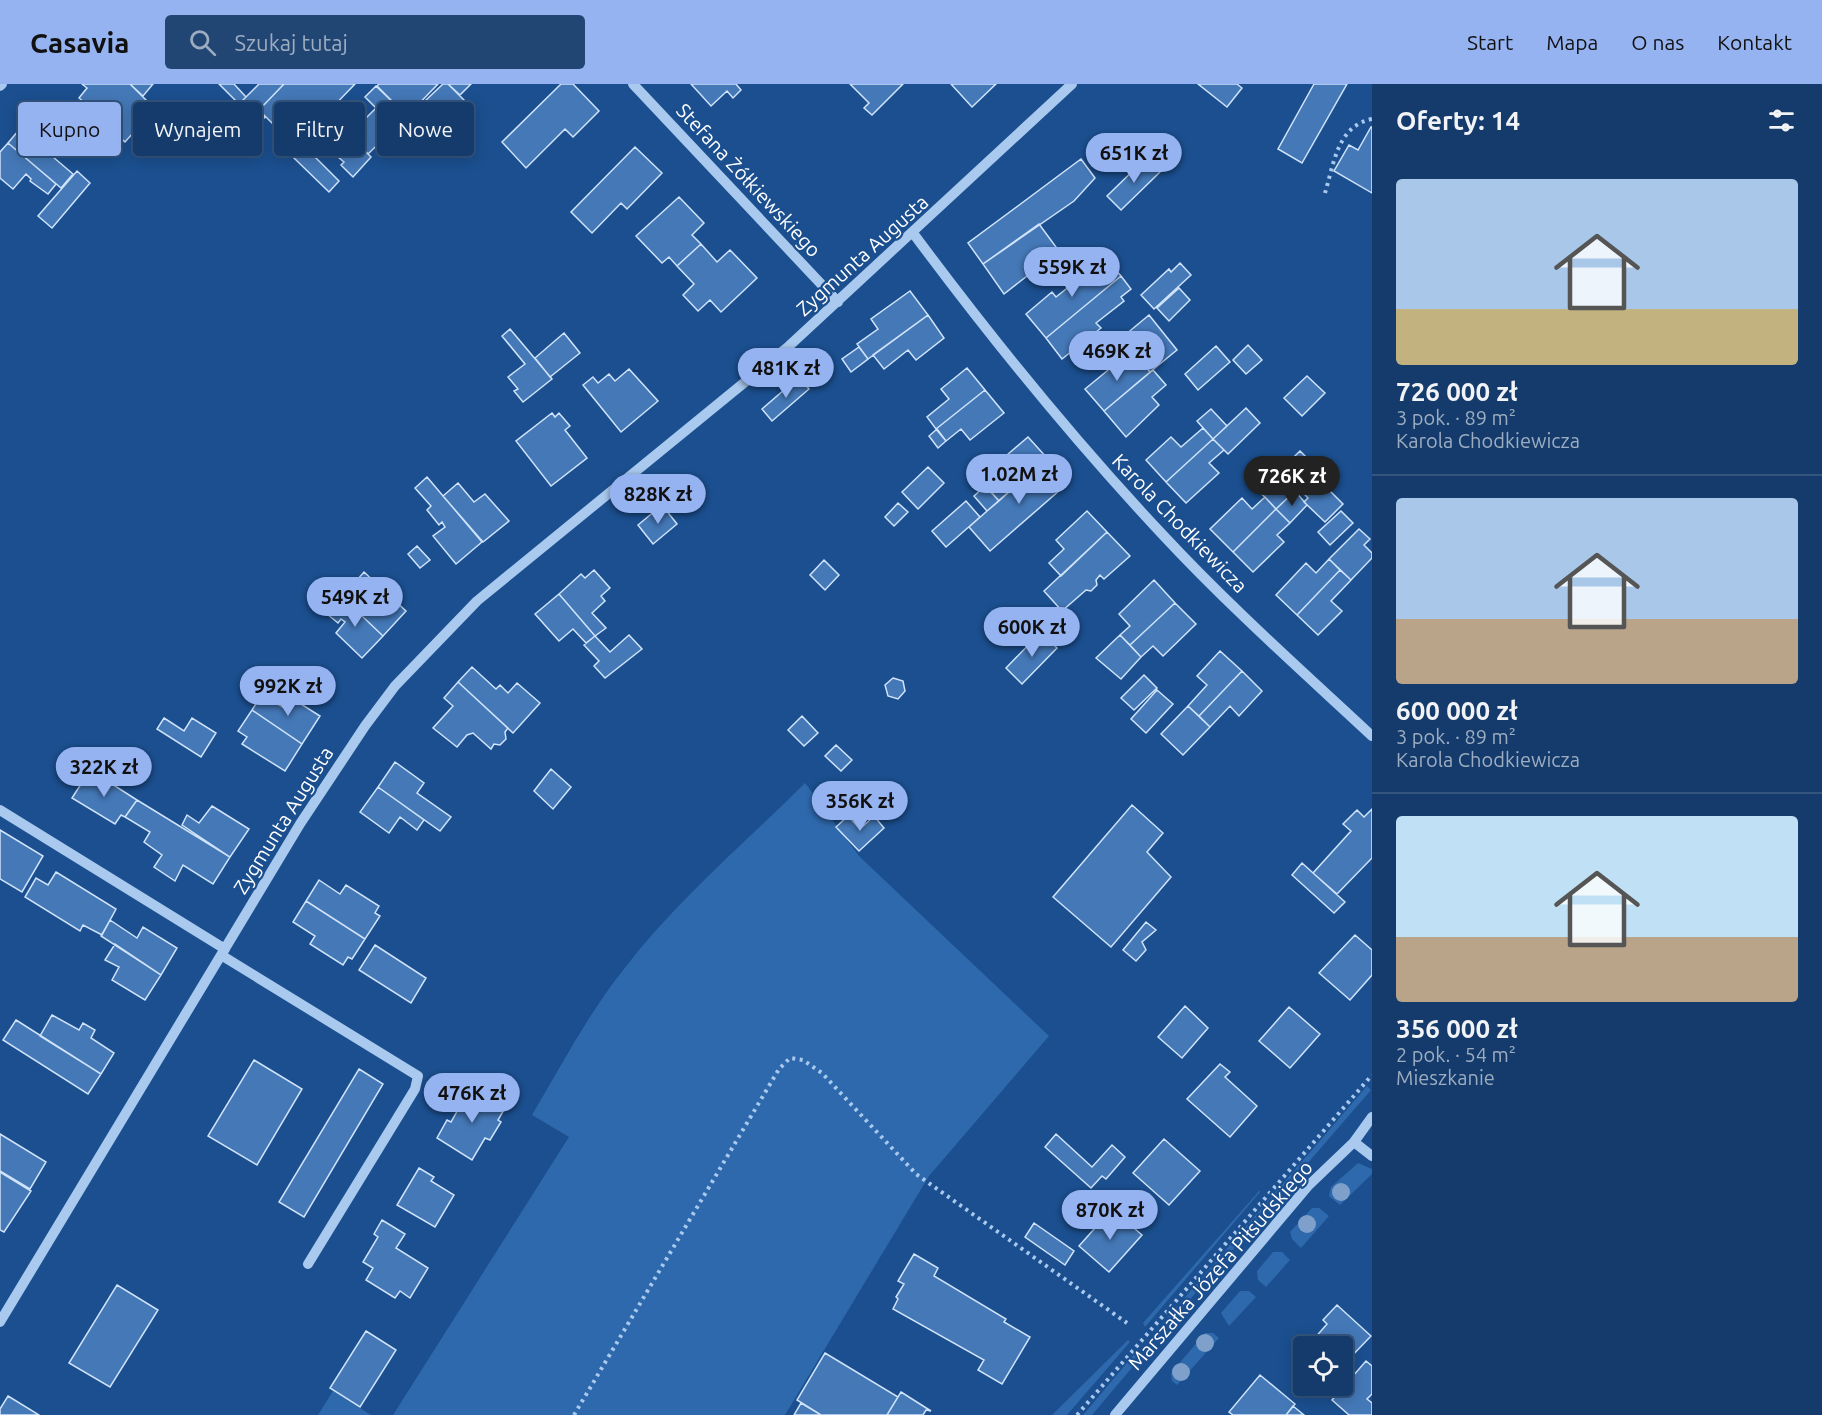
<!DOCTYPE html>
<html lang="pl">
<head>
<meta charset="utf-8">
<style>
	body { margin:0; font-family:Ubuntu,sans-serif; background:#214673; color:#f1f3f6; height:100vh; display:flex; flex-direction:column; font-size:22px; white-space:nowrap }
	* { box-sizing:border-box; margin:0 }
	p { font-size:20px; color:#9dadc1 }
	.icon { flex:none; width:33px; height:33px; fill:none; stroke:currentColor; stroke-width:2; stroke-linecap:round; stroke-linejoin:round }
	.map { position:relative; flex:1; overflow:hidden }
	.drawer { display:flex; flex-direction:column; background:#143b6b; width:450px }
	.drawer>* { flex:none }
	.banner { position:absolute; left:18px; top:18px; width:570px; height:54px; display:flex; gap:12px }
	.tools { position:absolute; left:1293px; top:1252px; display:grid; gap:12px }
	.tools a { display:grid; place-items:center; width:60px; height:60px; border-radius:6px; background:#143b6b; box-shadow:0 3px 15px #0003,0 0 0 2px #33557e; font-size:30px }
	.price { position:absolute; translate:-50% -51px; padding:0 14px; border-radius:21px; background:#95b2f1; color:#111; font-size:20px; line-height:39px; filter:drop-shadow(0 2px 3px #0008) }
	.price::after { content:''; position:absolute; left:50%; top:36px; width:18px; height:14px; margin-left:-9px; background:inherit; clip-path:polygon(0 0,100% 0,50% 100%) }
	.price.selected { background:#222; color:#fff }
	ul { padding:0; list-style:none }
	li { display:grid; align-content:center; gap:12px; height:318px; padding:0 24px }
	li+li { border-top:2px solid #33557e }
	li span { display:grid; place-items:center; height:186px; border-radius:6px; color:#555 }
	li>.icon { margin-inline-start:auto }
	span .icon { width:108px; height:108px; fill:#fffc; stroke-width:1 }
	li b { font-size:26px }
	h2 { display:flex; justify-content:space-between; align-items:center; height:72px; padding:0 24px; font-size:26px }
	.chip { padding:0 21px; border-radius:6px; background:#143b6b; box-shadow:0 3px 15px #0003,0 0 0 2px #33557e; font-size:21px; line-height:54px }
	.chip.selected { background:#95b2f1; color:#111 }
	header { display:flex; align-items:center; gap:36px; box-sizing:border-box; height:84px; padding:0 30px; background:#95b2f1; color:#111 }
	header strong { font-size:28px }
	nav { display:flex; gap:33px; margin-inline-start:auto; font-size:21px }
	.search { width:420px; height:54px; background:#214673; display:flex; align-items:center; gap:15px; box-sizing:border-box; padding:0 21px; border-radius:6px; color:#9dadc1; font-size:22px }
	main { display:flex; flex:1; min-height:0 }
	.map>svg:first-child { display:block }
	.green { fill:#2e69ad }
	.building { fill:#4478b7; stroke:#cfe3fa; stroke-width:1.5 }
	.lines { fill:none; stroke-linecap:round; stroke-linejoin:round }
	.path { stroke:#a9c9ee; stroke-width:4; stroke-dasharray:3 4.5; stroke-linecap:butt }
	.minor { stroke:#a9c9ee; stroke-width:10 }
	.tree { fill:#7ea0ca }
	.labels { text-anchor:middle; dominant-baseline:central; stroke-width:4.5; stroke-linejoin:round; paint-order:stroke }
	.street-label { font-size:20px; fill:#fff; stroke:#1b4f8f }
</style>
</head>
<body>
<header>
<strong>Casavia</strong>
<div class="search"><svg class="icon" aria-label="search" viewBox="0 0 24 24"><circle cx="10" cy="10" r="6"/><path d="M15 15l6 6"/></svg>Szukaj tutaj</div>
<nav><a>Start</a><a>Mapa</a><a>O nas</a><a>Kontakt</a></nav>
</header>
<main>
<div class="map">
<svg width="1372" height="1331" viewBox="0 0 1372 1331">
	<rect width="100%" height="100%" fill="#1b4f8f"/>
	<path class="green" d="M805,699l54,73 190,180 -120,140 -144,239h-392l176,-278 -37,-22c29,-49 56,-101 92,-146 52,-68 120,-125 181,-186z
		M1367,1002l4,4 -205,237 -10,4z
		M1358,1079l14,6v5l-32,31 -11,-9 2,-9z
		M1260,1106v2l-115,135 -2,-4z
		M1312,1124h7l10,8 -28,32 -9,-9 -2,-7z
		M1273,1168h9l8,8 -24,27 -8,-7 -1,-9z
		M1240,1207h9l7,6 -27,29 -8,-13z
		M1205,1249h8l6,5 -42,47 -5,-4 -1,-8z
		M1128,1256l2,2 -63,73h-15z
		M1137,1267l-2,13 -43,51h-9z
		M333,1307l38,24h-53z"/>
	<path class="building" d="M82,0h48l25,25 -3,-1 -12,12 2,3 -17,19 -25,-23v-12h-10l-11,-9 8,-10z
		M130,0h23l-10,12z
		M219,0h15l12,13 -7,7z
		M259,0h25l-25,26 6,7 -6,7 -20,-20z
		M284,0h71l-60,62 -36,-36z
		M379,0h59l-31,32 -30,-30z
		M443,0h5l19,19 -37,37 -22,-23z
		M448,0h23l-11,11z
		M561,0h12l26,27 -26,26 -8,-8 -39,39 -24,-26z
		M691,0h45l5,6 -8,8 -6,-7 -16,15z
		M850,0h53l-31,31 -8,-7 5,-5z
		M951,0h45l-24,23z
		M1198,0h39l5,4 -15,19z
		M1314,0h33l-45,79 -24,-14z
		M376,2l31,30 -39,38 -18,-20 26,-26 -11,-11z
		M29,34l27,22 -10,11 27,23 -12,14 -53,-45z
		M1371,43h1v66l-38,-22 15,-26 9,5z
		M354,56l17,17 -18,20 -12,-12 3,-3 -6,-5z
		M8,59l48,41 -8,10 -18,-13 1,-2 -5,-5 -13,15 -13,-11v-26z
		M305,63l34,34 -10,11 -35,-34z
		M635,63l27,26 -35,36 -6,-6 -29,30 -21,-21z
		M1146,74l14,14 -39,38 -14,-14z
		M1081,75l14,19 -21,23 -91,63 -15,-21z
		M77,87l13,12 -38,45 -14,-12z
		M679,113l25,26 -12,12 9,9 -24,22 -8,-9 -7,6 -26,-27z
		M1039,140l20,27 -55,43 -21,-30z
		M701,160l16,18 13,-12 27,28 -36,34 -11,-12 -12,11 -15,-16 11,-11 -17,-18z
		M1105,174l16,18 -75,62 -20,-24 26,-22 4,5z
		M1180,179l11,12 -37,34 -13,-14 28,-26 2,3z
		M1121,192l10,13 -10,8 3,4 -28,22 5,5 -39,31 -16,-21z
		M1179,204l11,12 -21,21 -12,-13z
		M910,207l18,24 -60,44 -11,-15 21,-15 -7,-10z
		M928,231l16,23 -28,22 -8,-10 -24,19 -11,-14z
		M1149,231l28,35 -27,22 -16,-19 4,-2 -13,-16z
		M510,245l42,50 -29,23 -9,-11 4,-2 -10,-12 17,-13 -23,-28z
		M564,249l16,20 -30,24 -15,-19z
		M1248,261l14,15 -16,14 -13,-14z
		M1216,262l14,16 -32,28 -13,-16z
		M859,263l9,12 -17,13 -9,-13z
		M1134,269l16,19 -46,39 -19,-22 33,-27h6z
		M967,284l18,22 -49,39 -9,-12 22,-18 -8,-10z
		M629,285l29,32 -37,31 -38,-47 10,-8 5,6 11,-9 6,7z
		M1153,286l13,15 -14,12 7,8 -33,32 -22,-26z
		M1307,292l18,17 -23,23 -18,-18z
		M799,293l10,12 -37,32 -10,-12z
		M985,306l19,23 -34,27 -9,-11 -15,12 -10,-12z
		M1246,324l14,15 -32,31 -15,-15z
		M1211,325l16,17 -14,13 -16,-18z
		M552,329l3,4 4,-4 11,13 -5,4 22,28 -36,28 -35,-45z
		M1203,344l10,11 -47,43 -20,-22 25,-23 10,10z
		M937,345l9,12 -8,7 -9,-12z
		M1028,353l19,21 -48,43 -12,-14 13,-11 -7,-9z
		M1213,355l11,11 -15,13 10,10 -33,30 -20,-21z
		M1300,367l18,18 -42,40 -17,-18z
		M1047,374l21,25 -78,68 -21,-24z
		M928,383l16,16 -26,26 -16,-17z
		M1312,389l31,31 -18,18 -21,-20 4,-4 -8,-8 -3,4 -2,-3z
		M427,393l55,65 -26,22 -23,-28 12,-9 -3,-5 -3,3 -12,-15 4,-4 -16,-18z
		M458,399l16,19 11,-8 24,27 -26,21 -40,-46z
		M985,402l14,15 -12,10 -13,-15z
		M1295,407l12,14 -17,18 -14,-14z
		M1265,413l11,12 -43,43 -23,-23 32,-31 10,11z
		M966,417l14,16 -34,30 -14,-16z
		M898,419l10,9 -14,14 -9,-9z
		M662,421l15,19 -24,20 -15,-19z
		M1276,425l14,14 -13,12 7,7 -31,30 -20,-20z
		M1087,427l20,21 -46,44 -12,-13 15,-14 -8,-9z
		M1341,427l12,12 -23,22 -12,-13z
		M1359,445l11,10 -6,6 8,8v5l-21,22 -22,-21z
		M1107,448l23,24 -26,23 -4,-4 -4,5 1,5 -6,6 -5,-1 -24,21 -18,-20z
		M417,462l13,14 -10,8 -12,-14z
		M1329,475l11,11 -43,45 -21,-20 30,-32 10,10z
		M824,476l15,15 -14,15 -15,-15z
		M594,486l16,18 -9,8 4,5 -13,12 14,15 -11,8 -36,-42 22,-20 4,4z
		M1340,486l11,10 -20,21 11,10 -24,24 -21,-20z
		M364,488l42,39 -23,25 -41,-39z
		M1154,496l21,23 -45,42 -10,-10 10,-9 -11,-12z
		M559,510l36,42 -9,7 -13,-14 -14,12 -24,-27z
		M342,513l41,39 -21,22 -26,-25 9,-11 -4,-3 -3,4 -11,-9z
		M1175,519l21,21 -33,32 -10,-10 -12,11 -11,-12z
		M1041,548l16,16 -35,36 -16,-16z
		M629,551l13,14 -37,29 -11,-12 5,-5 -15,-16 11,-9 15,16z
		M1120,551l21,22 -20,22 -25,-21z
		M1220,567l22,20 -43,45 -11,-10 19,-21 -10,-9z
		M472,583l24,22 4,-4 8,8 9,-10 23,20 -27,30 -55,-51z
		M1242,587l20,20 -23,25 -9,-10 -20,21 -11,-11z
		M1144,591l13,13 -23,22 -13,-12z
		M893,594l10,3 2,10 -7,8 -10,-3 -3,-11z
		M458,598l50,46 -3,4 1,7 -6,6 -6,-1 -3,5 -18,-16 -6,2 -10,12 -24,-19 20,-22 -9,-8z
		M1157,606l16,14 -27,29 -15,-14z
		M262,610l22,14 6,-11 30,19 -18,28 -50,-34z
		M1188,622l22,21 -27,28 -22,-21z
		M252,626l50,34 -17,27 -43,-27 5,-7 -9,-6z
		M802,632l16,17 -14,13 -16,-16z
		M164,634l20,13 8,-13 24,15 -15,24 -44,-28z
		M836,661l16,15 -11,11 -16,-15z
		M395,678l29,21 -7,10 34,24 -11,14 -62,-44z
		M551,685l20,18 -18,22 -19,-18z
		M90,686l47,30 -12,17 -4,-2 -6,9 -43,-26z
		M378,703l46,33 -7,10 -17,-13 -11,16 -29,-21z
		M137,716l93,57 -17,27 -30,-19 -8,16 -21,-14 8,-12 -18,-13 6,-10 -25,-15z
		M1132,721l31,28 -16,19 24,25 -60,70 -58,-50z
		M212,722l37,23 -19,28 -48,-32 5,-10 12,8z
		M1372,725v49l-35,36 -24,-21 38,-42 -8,-7 14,-14 7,7z
		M848,732l12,13 14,-13 10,12 -25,23 -23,-24z
		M0,746l43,26 -21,36 -22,-13z
		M1302,779l43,39 -11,11 -42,-38z
		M56,788l60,37 -14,26 -19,-10 -3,6 -55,-34 11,-19 12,7z
		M319,796l21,14 6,-9 33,21 -4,7 5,3 -15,23 -59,-38z
		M306,817l59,38 -13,20 -4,-2 -5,8 -33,-21 5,-8 -22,-14z
		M110,836l27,18 6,-11 34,21 -16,27 -60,-39z
		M1146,838l10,8 -14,12 4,8 -10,11 -13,-11z
		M1355,851l17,15v25l-22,25 -31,-27z
		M115,860l46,31 -16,25 -33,-20 7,-13 -14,-7z
		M375,861l51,33 -15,25 -52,-33z
		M1185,922l23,22 -26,30 -24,-21z
		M1289,923l31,27 -30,34 -31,-27z
		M52,931l27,15 4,-7 12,7 -4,8 23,15 -13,21 -61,-38z
		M16,936l85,54 -13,20 -85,-54z
		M254,976l48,29 -45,76 -49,-29z
		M1220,980l10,8 -5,5 32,29 -27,31 -43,-38z
		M359,985l24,15 -79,133 -25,-15z
		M473,1005l32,19 -7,12 3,2 -11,18 -5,-2 -13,22 -35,-22 10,-18 4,2 13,-23 2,2z
		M0,1050l46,28 -16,27 -30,-18z
		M1056,1050l36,33 20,-22 13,12 -19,22 -4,-3 -11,12 -46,-41z
		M1164,1055l36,32 -31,34 -36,-32z
		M419,1084l15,9 -3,4 23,14 -19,32 -38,-22z
		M0,1088l31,19 -27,41 -4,-2z
		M1112,1125l30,26 -33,37 -30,-26z
		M382,1136l23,14 -9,14 32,20 -18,30 -10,-7 -5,7 -29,-18 7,-12 -10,-6 15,-25 -4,-3z
		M1034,1139l40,28 -9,14 -40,-28z
		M914,1170l24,14 -4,8 72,43 -2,3 26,15 -28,47 -24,-14 6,-10 -91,-51 5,-10 -2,-2 8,-13 -6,-3z
		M117,1201l41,25 -48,77 -41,-24z
		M1337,1221l34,31 -23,24 5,4 -11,11v-28h-35l20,-23 -4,-4z
		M366,1247l30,19 -36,57 -30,-19z
		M825,1269l73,44 -11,18h-66l-24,-15z
		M1366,1277l6,5v28l-5,5 5,4v12h-23l-17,-15z
		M1260,1291l35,29 -9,11h-53l-4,-3z
		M901,1308l30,19 -5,-1 -3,5h-36z
		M8,1312l31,19h-39v-6z
		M801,1319l20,12h-27z
		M1293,1322l11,9h-18z"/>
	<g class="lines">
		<path class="path" d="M1325,109c9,-29 12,-67 47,-74
			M574,1331l205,-346 11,-11 13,2 19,13 94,101 211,149
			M1077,1331l295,-340"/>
		<path class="minor" d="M633,0l205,218
			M0,2l2,-2
			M913,149c78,105 160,206 249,301 66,71 139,136 210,202
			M0,726l225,139
			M221,871l197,121 -3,13 -107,175
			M1354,1058l18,14
			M0,1238l300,-498 65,-98 30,-40 82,-85 312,-255 283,-262
			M1115,1331l193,-229 46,-44 18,-25"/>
	</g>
	<g class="tree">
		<circle cx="1341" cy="1108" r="9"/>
		<circle cx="1307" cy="1140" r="9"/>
		<circle cx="1205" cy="1259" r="9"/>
		<circle cx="1181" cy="1288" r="9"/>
	</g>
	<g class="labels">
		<g class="street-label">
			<text transform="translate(749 96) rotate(47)">Stefana Żółkiewskiego</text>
			<text transform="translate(862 171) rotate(-42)">Zygmunta Augusta</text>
			<text transform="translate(1180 439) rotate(46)">Karola Chodkiewicza</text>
			<text transform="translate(283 736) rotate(-58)">Zygmunta Augusta</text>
			<text transform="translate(1220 1181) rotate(-49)">Marszałka Józefa Piłsudskiego</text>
		</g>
	</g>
</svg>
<div class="tools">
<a><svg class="icon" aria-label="locate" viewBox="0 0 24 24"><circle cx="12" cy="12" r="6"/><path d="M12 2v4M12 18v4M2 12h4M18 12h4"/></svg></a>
</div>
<b class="price" style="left:1134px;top:100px">651K zł</b>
<b class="price" style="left:1072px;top:214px">559K zł</b>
<b class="price" style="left:1117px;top:298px">469K zł</b>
<b class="price" style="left:786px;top:315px">481K zł</b>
<b class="price" style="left:1019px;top:421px">1.02M zł</b>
<b class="price selected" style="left:1292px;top:423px">726K zł</b>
<b class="price" style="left:658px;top:441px">828K zł</b>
<b class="price" style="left:355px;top:544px">549K zł</b>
<b class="price" style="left:1032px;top:574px">600K zł</b>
<b class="price" style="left:288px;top:633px">992K zł</b>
<b class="price" style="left:104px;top:714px">322K zł</b>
<b class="price" style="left:860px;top:748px">356K zł</b>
<b class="price" style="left:472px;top:1040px">476K zł</b>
<b class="price" style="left:1110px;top:1157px">870K zł</b>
<div class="banner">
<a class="chip selected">Kupno</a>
<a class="chip">Wynajem</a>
<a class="chip">Filtry</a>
<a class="chip">Nowe</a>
</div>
</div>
<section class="drawer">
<h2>Oferty: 14<svg class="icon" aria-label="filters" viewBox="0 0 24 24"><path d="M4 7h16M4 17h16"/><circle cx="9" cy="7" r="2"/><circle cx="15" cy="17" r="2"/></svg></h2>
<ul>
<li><span style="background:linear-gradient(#a9c7e8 70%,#c2b280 0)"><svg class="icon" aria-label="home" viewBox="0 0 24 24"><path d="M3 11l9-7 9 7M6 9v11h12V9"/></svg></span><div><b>726 000 zł</b><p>3 pok. · 89 m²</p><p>Karola Chodkiewicza</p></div></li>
<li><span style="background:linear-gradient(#a9c7e8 65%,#b9a48a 0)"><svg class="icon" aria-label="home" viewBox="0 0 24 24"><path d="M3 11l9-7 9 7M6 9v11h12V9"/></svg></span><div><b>600 000 zł</b><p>3 pok. · 89 m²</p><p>Karola Chodkiewicza</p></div></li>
<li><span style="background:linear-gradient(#bfe0f5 65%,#b9a48a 0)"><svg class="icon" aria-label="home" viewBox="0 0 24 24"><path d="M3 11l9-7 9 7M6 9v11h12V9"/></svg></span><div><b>356 000 zł</b><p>2 pok. · 54 m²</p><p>Mieszkanie</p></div></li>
</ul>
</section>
</main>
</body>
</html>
